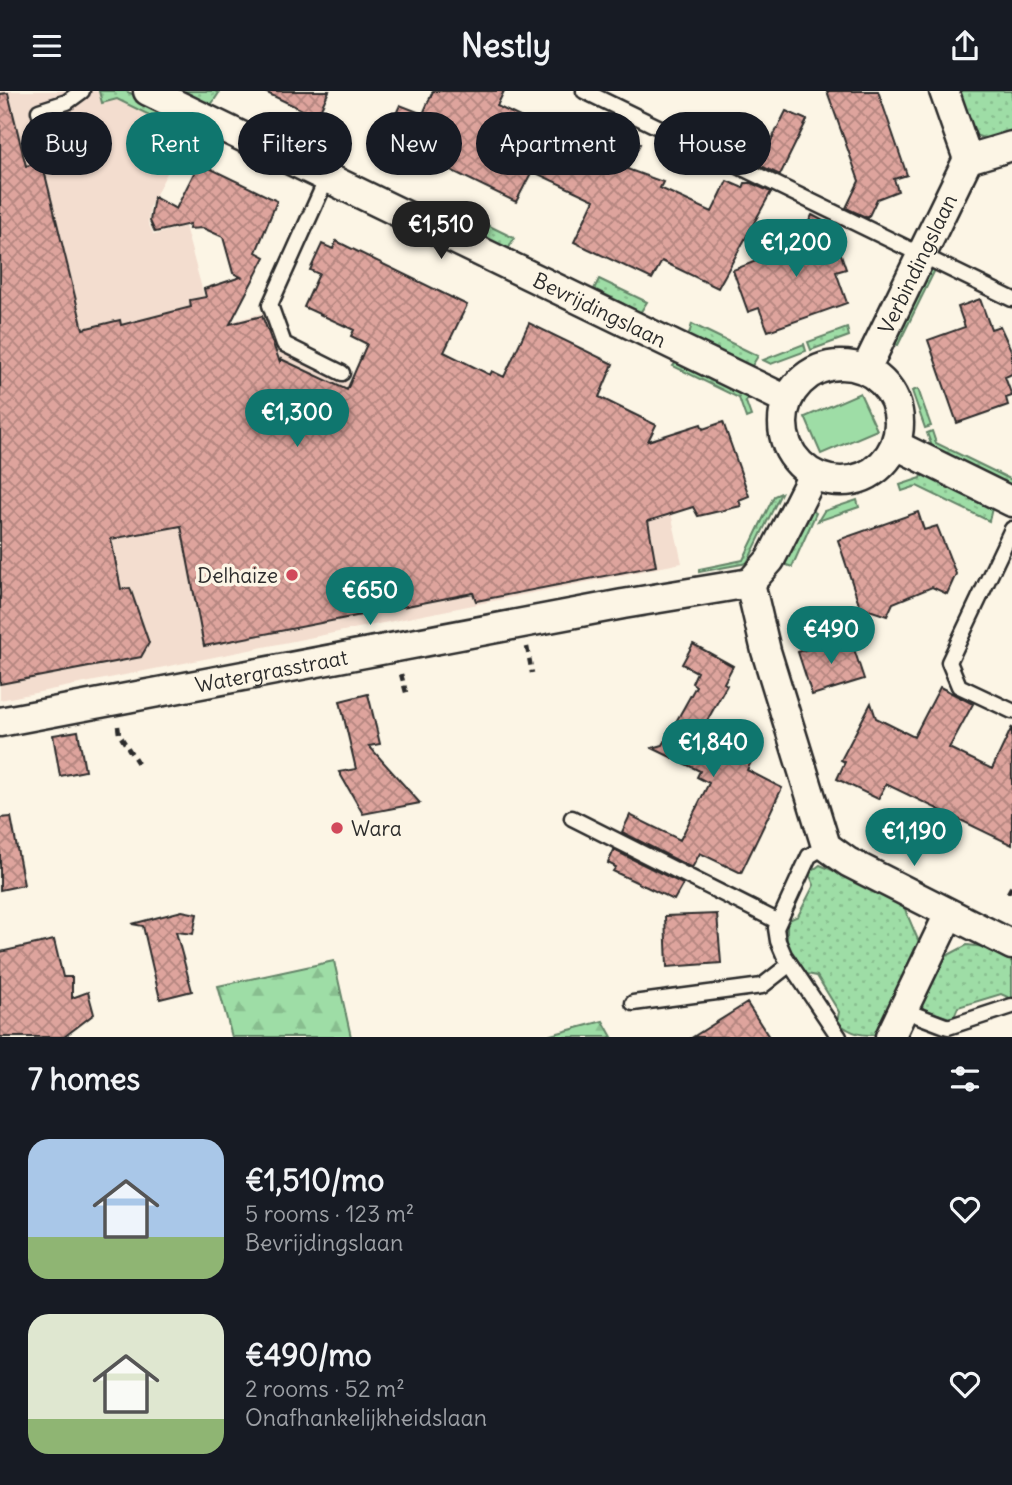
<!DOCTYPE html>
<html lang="en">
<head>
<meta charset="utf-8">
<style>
	body { margin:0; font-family:Delius,sans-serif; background:#242831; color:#f1f3f6; height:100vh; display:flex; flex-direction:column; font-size:26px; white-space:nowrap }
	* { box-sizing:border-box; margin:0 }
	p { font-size:23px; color:#9ea1a6 }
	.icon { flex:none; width:38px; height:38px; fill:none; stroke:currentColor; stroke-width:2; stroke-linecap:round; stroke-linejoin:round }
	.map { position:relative; height:946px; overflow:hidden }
	.panel { display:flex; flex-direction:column; background:#171b24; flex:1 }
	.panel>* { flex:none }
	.hud { position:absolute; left:21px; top:21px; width:971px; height:63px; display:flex; gap:14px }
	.price { position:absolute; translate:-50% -60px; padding:0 16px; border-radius:24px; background:#0f766e; color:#fff; font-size:23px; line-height:46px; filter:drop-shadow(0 2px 4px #0008) }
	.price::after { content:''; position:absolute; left:50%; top:42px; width:21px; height:16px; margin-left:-10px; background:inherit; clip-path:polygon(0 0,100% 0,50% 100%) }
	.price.selected { background:#222; color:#fff }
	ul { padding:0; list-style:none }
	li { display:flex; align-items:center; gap:21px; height:175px; padding:0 28px }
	li span { display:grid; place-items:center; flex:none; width:196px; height:140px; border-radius:21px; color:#555 }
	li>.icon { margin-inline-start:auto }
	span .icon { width:84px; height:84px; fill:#fffc; stroke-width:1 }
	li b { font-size:30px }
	h2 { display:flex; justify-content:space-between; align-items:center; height:84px; padding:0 28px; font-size:30px }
	.chip { padding:0 24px; border-radius:32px; background:#171b24; box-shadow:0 2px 5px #0004; font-size:24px; line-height:63px }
	.chip.selected { background:#0f766e; color:#fff }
	header { display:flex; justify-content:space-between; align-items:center; height:91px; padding:0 28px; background:#171b24; font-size:32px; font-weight:700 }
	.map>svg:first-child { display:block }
	.built { fill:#f3ddcf }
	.grass { fill:url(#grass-dots); stroke:#648468; stroke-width:2 }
	.forest { fill:url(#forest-firs); stroke:#648468; stroke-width:2 }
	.green { fill:#9edda6; stroke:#648468; stroke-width:2 }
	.building { fill:url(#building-cross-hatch); stroke:#2b2b2b; stroke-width:2 }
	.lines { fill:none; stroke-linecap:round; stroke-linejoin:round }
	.service-casing { stroke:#2b2b2b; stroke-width:19 }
	.minor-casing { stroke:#2b2b2b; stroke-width:33 }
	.path { stroke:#2b2b2b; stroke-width:4.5; stroke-dasharray:7 5; stroke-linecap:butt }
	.service { stroke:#fcf5e5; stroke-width:14 }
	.minor { stroke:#fcf5e5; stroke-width:28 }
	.poi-dot { fill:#d1495b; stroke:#fcf5e5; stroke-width:2.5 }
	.labels { text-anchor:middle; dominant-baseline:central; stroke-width:7; stroke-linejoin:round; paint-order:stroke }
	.street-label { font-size:21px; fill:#2b2b2b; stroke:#fcf5e5 }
	.poi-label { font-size:21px; fill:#2b2b2b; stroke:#fcf5e5; text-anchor:end }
</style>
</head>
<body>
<header><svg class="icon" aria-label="menu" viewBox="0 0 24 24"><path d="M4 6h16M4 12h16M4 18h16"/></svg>Nestly<svg class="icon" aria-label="share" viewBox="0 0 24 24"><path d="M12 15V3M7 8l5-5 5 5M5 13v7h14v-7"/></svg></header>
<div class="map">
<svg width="1012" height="946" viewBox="0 0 1012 946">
	<defs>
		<pattern id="grass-dots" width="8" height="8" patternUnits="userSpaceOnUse" patternTransform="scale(1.75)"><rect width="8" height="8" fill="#9edda6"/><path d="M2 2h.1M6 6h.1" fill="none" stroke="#88be8f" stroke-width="1.8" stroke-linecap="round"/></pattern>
		<pattern id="forest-firs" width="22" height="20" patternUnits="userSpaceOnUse" patternTransform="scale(1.75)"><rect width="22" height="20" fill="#9edda6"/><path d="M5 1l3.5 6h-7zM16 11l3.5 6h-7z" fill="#88be8f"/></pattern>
		<pattern id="building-cross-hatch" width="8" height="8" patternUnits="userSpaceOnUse" patternTransform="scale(1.75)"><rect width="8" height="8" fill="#dea49d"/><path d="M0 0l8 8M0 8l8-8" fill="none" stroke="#b48680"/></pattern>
	</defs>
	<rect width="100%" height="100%" fill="#fcf5e5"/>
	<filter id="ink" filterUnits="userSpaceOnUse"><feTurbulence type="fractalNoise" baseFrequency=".0143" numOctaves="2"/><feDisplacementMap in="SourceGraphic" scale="14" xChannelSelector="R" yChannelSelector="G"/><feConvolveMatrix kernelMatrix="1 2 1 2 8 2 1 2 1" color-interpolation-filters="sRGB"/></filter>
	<g filter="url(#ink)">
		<path class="built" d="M0,0h99l88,43 -37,72 -2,17 6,12 31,-9 19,70 21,-6 8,31 30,-8 14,36 168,78 222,68 15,68 -682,137z"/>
		<path class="grass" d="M99,0h27l74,35 3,9 -3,5 -83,-41 -15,4z
			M167,0h48l4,2 -10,15z
			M949,0h63v47l-14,5 -26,-9z
			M264,24l43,21 -9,19 -5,-3 -4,-11 -31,-14z
			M463,122l51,25 -6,12 -27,-6 -4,-12 -20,-9z
			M930,176l5,3 -37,75 -11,-3z
			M599,188l48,23 -7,11 -12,2 -4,-11 -30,-15z
			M692,233l66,32 -8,13 -63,-28z
			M847,237l2,8 -38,14 -3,-8z
			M677,270l73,32 -4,9 5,14 -5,2 -7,-20 -66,-32z
			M918,298l13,37 -6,2 -13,-37z
			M932,340l4,12 76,37v4l-4,3 -75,-38 -6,-16z
			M924,379l69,34 -4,17 -72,-35 -15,5 -2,-6 21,-7z
			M781,402l-34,70 -48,9v-3l44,-9 31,-64z
			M807,416l9,6 -24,54 -8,-3 -2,-10z
			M820,774l67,28 18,16 16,38 -39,87c-19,3 -30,0 -45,-12l2,-10 -22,-36 -10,-2 -20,-29v-24l11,-5 16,-31 -5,-12z
			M967,854l19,2 26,10v42l-11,-5 -43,13 -5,12 -28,-9 -7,-8 19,-41z"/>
		<path class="forest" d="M334,870l17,76h-119l-14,-51z
			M603,930l9,16h-69z"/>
		<path class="green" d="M804,253l2,7 -35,13 -8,-4z
			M860,302l17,37 -56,24 -16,-37z
			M857,409l2,7 -41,14 6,-10z"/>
		<path class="building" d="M263,0h66l-12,26z
			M433,0h71l-7,15 83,40 12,-25 48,23 -13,25 36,13 -3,6 52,24 15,-31 16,7 2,-5h6l20,9 -53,96 -56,-27 -10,18 -78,-37 20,-42 -62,-29 -16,31 -131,-64 15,-33 23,9z
			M827,0h51l29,84 -13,4 4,12 -21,8 -9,19 -22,-10 13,-27z
			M8,2l18,73 16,-4 41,167 37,-9 1,5 70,-18 -1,-7 16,-3 -2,-8 37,-12 -8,-4 -10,-36 -20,-9 -14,1 1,-5 -35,8 -5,-11 4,-24 22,12 23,-46 78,38 -21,51 9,5 -35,67 32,-8 18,46 1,-3 66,31 20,-46 -16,-8 3,-6 -50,-23 15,-33 -9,-4 12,-26 11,5 3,-8 131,64 -23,47 46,23 2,-4 12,6 25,-54 84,41 -14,33 57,28 -8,16 53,-17 2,5 20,-7 26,74 -10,4 2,6 -43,10 -5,-9 -45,14 8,45 -180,35 -3,-8 -269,53 -23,-120 -70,13 10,50 9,-1 19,55 -8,14 -141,27v-590z
			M786,20l21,9 -27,55 -21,-10z
			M812,124l19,10 15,44 -10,3 11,31 -79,28 -9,-23 -11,4 -15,-42 64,-25z
			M980,208l11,30 9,-3 12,26v22l-7,3 7,19 -6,2 2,7 -51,18 -29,-83 37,-13 -7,-20z
			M918,421l6,18 13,-4 19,48 -9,20 -15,-7 -39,16 -6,13 -27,-9 -22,-67z
			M850,546l14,42 -52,16 -14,-43z
			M693,553l40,22 -9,17 3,2 -28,50 36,-10 8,20 13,7 -9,18 35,18 -41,85 -41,-20 -8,15 -70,-36 8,-17 50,25 29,-57 -12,-6 3,-6 -48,-23 11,-3 33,-59 -4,-3 5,-11 -15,-8z
			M940,596l33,17 -24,44 43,21 20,-42v118l-126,-61 -8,15 -41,-20 8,-17 -4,-2 30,-57 5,15 38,19z
			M368,603l12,50 -11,2 51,57 -57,11 -24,-42 17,-3 -16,-68z
			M78,640l7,40 -25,5 -7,-41z
			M11,726l13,68 -24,5v-72z
			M614,759l69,34 -9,16 -61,-29 3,-4 -8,-4z
			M182,820l15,3 -4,20 -17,-2 16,59 -32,8 -17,-73 -11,-2z
			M717,823l4,49 -54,4 -2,-51z
			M54,849l9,37h9v21l16,-6 6,22 -30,23h-64v-85z
			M747,912l22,34h-76z"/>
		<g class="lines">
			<g class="service-casing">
				<path id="service" d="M584,0l428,208
					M42,30l-3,-10 28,-9 15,-11
					M327,87l-57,127 14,39 58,29
					M1012,438l-63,133 10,24 53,25
					M572,727l205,103
					M826,755l-17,10 -33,72 2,13 6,14 55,82
					M633,912l129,-17 28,-22
					M903,919l45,17 64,-21"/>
			</g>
			<g class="minor-casing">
				<g id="minor">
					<path id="s1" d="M148,0l639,309"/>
					<path d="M944,0l24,68 44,-13"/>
					<circle cx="841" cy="332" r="58"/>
					<path id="s2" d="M866,278l102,-210"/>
					<path d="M896,354l116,57"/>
					<path d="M750,492l16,68 60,195 22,16 164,83"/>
					<path d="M750,492l20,-23 43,-85"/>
					<path id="s3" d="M0,631l623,-118 127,-21"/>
					<path d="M890,946l59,-123"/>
				</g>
			</g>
			<path class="path" d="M527,556l5,26
				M401,583l6,22
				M118,635l1,8 20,31
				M1008,802l4,-7"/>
			<use href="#service" class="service"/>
			<use href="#minor" class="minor"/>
		</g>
	</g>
	<g class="poi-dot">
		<circle cx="292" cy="484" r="7"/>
		<circle cx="337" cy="737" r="7"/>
	</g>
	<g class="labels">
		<g class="street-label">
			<text stroke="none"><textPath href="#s2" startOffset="117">Verbindingslaan</textPath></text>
			<text stroke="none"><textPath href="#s1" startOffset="502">Bevrijdingslaan</textPath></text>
			<text stroke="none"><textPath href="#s3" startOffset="276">Watergrasstraat</textPath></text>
		</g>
		<g class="poi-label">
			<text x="278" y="484">Delhaize</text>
			<text x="351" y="737" text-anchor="start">Wara</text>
		</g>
	</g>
</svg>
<b class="price selected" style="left:441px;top:170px">€1,510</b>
<b class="price" style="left:796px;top:188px">€1,200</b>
<b class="price" style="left:297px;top:358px">€1,300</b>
<b class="price" style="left:370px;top:536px">€650</b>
<b class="price" style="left:831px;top:575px">€490</b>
<b class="price" style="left:713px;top:688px">€1,840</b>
<b class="price" style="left:914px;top:777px">€1,190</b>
<div class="hud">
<a class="chip">Buy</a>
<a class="chip selected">Rent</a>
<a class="chip">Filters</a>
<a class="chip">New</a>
<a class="chip">Apartment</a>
<a class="chip">House</a>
</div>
</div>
<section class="panel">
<h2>7 homes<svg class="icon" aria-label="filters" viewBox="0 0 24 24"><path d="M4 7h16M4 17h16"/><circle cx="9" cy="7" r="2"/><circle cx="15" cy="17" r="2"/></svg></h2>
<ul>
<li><span style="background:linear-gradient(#a9c7e8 70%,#8fb573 0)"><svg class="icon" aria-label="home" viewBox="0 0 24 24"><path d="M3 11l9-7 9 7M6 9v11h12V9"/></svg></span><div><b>€1,510/mo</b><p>5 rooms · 123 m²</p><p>Bevrijdingslaan</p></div><svg class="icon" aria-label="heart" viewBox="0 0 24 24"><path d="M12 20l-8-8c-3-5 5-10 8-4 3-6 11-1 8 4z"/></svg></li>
<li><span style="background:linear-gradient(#dfe7d0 75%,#8fb573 0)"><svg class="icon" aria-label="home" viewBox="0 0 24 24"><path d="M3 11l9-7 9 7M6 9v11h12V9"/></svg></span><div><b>€490/mo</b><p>2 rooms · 52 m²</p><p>Onafhankelijkheidslaan</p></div><svg class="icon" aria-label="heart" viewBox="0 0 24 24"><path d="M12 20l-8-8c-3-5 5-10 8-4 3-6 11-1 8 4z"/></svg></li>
</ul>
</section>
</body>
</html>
